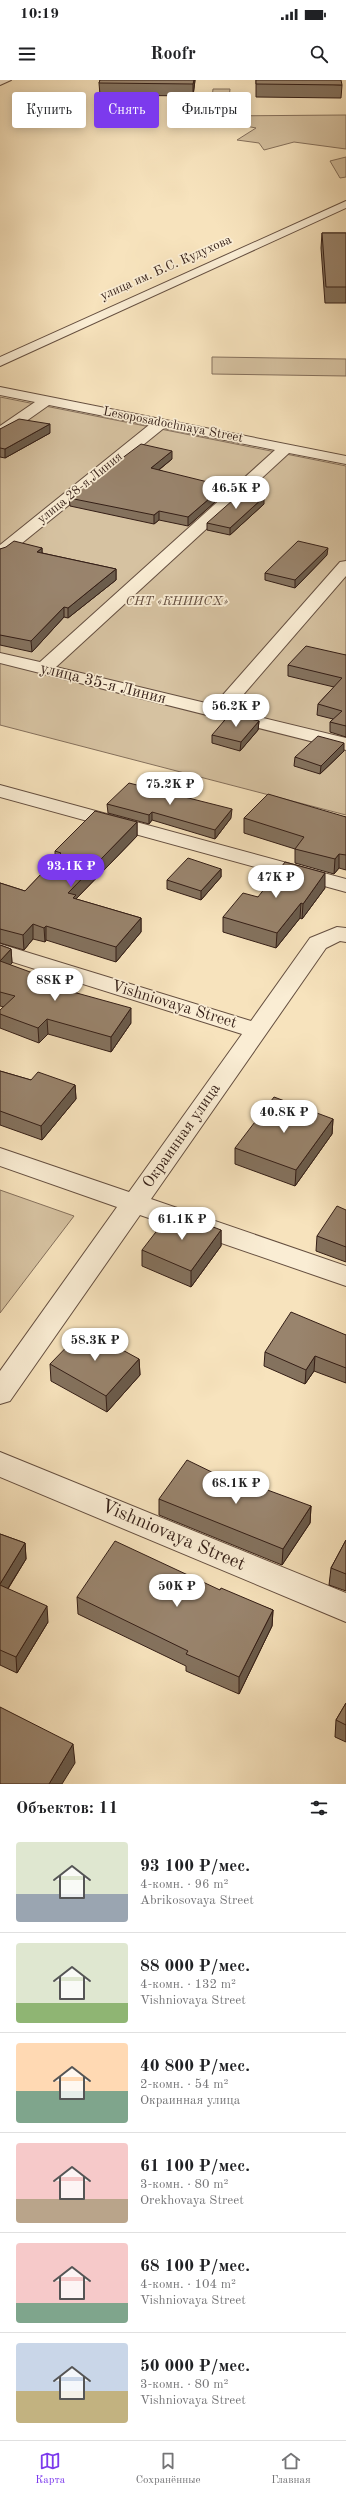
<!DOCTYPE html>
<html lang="ru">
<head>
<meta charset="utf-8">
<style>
	body { margin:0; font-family:"Old Standard TT",serif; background:#f6f6f6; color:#202124; height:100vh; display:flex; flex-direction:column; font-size:15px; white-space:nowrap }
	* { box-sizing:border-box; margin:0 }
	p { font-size:13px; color:#757577 }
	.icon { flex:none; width:22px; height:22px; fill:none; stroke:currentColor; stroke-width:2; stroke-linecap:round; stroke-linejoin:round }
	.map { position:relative; height:1704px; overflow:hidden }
	.details { display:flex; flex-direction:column; background:#fff; flex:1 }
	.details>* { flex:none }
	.top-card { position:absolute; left:12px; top:12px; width:322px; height:36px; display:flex; gap:8px }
	.price { position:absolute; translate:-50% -34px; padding:0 9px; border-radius:14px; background:#fff; color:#222; font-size:13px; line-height:26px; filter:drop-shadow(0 1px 2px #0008) }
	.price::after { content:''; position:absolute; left:50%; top:24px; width:12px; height:9px; margin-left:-6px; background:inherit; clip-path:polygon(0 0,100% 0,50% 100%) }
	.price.selected { background:#7c3aed; color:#fff }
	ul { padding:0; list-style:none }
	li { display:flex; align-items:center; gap:12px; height:100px; padding:0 16px }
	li+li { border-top:1px solid #e0e0e0 }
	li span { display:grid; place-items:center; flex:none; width:112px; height:80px; border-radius:4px; color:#555 }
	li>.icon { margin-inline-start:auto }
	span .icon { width:48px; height:48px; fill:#fffc; stroke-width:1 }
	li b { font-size:17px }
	h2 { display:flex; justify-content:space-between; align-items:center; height:48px; padding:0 16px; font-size:17px }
	.chip { padding:0 14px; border-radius:4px; background:#fff; box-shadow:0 2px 10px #0003; font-size:14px; line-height:36px }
	.chip.selected { background:#7c3aed; color:#fff }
	.status { display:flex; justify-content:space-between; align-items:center; height:28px; padding:0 20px; background:#fff; direction:ltr }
	.status svg { height:11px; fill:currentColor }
	header { display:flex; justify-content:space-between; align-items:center; height:52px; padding:0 16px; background:#fff; font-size:18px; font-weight:700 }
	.tab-bar { display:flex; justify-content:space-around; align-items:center; height:56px; border-top:1px solid #e0e0e0; background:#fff; font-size:11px; color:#757577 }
	.tab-bar a { display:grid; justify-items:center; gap:2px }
	.tab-bar .selected { color:#7c3aed }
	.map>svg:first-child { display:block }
	.green { fill:#d6c2a1; stroke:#85705c }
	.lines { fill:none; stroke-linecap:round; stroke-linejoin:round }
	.minor-casing { stroke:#654f40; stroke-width:2 }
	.minor { fill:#faedd4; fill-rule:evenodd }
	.wall { fill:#84725e; stroke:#341e16 }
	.shaded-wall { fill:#6b5c4c; stroke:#341e16 }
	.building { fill:#99846d; stroke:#341e16 }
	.labels { text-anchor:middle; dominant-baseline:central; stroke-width:3.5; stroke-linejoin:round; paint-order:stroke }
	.far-street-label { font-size:13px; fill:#341e16; stroke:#faedd4 }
	.far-park-label { font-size:13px; font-style:italic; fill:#654f40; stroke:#faedd4 }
	.street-label { font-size:16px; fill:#341e16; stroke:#faedd4 }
	.near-street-label { font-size:19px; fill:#341e16; stroke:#faedd4 }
</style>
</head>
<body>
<div class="status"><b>10:19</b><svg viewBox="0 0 49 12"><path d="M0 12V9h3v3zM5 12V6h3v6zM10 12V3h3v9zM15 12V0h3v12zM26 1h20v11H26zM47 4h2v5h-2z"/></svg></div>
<header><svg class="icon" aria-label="menu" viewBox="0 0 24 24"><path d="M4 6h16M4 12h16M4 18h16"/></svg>Roofr<svg class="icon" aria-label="search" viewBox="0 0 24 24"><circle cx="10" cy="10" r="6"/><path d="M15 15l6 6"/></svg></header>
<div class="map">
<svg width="346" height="1704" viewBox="0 0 346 1704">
	<rect width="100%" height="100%" fill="#f7e3bd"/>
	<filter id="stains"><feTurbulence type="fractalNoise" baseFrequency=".005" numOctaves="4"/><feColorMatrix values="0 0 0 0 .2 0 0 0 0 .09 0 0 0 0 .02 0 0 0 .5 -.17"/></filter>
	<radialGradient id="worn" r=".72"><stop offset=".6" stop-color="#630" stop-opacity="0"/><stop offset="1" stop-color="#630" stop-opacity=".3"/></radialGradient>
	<path class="green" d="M213,9h17l-1,10 -17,-1z
		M346,35v34l-52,-7 -30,8 -5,-7 -22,-3 19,-12 -46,-9 9,-3z
		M346,77v20l-6,1 -10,-17z
		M212,277l134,2v17l-134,-2z
		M0,317l346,69v349l-346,-90z
		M0,1110l74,26 -74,97z"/>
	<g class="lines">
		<g class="minor-casing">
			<path id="minor" d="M0,0h11l-11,5z
				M346,121v7l-346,158v-9z
				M0,307l346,69v8l-57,-11 -233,214 158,38 126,-143 6,-1v15l-116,134 116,28v12l-346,-87v-10l40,9 235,-212 -111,-22 -158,128 -6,2v-13l149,-120 -100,-20 -44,31 -5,1v-11l35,-24 -35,-7z
				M0,705l346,94v13l-346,-95z
				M337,847l9,1v14l-6,-1 -14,7 -175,251 195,67v20l-206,-71 -130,186 -10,3v-33l117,-164 -117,-41v-18l129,44 113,-158 -242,-76v-14l251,77 59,-83z
				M0,1372l346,141v29l-346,-145z"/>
		</g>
		<use href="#minor" class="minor"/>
	</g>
	<path class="wall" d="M100,0h95l-2,16 -93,-1 -1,-12z
		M256,0l86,5 -1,13 -85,-1z
		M322,153h24v70h-21l-4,-55z
		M0,349l50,4 -45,25 -5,-1z
		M172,379l-13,11 65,24 -36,32 -29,-6 -5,4 -84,-18 -1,-8z
		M264,424l-34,31 -23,-5v-7z
		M42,468v5l74,16v11l-48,38 -4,-1 -32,35 -32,-7v-96z
		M327,475l-32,33 -30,-8v-7z
		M346,575v82l-16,-5v-10l3,-3 -16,-4 1,-11 16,-17 -46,-11v-11z
		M259,641l-1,9 -18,21 -28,-8v-8z
		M344,671l-24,23 -26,-8 1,-9z
		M107,724l124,14 -16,21 -63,-19 -3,4 -41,-11z
		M346,737v53l-7,-2 -5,6 -39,-11v-14l-51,-16v-15z
		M137,742v14l-61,63 65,19v14l-25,30 -70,-22 -1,2 -12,-3 -9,11 -24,-7v-60l25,8 30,-31v-9z
		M221,789v8l-20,23 -34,-11v-9z
		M325,808l-23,31 -2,-1 -24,30 -53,-16v-15l35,-20z
		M0,865l11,4 1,14 -2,2 67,28 54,30 -20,29 -63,-18 -9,9 -39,-15v-18l4,-3 -4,-1z
		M0,991l31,9 44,5 1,14 -34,41 -42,-15z
		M333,1039l-1,15 -37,52 -60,-22v-16z
		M346,1130v52l-30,-11 1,-15z
		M221,1150v16l-30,41 -49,-21v-16z
		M346,1255v48l-32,-12 -9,13 -41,-18 1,-14z
		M139,1279l1,16 -33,37 -56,-31 -1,-17z
		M159,1419l152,7 -1,17 -28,42 -123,-50z
		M0,1454l25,9 1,16 -18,30 40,33 -31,51 -17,-8z
		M346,1460v51l-17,-6 2,-17z
		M220,1510l53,20 -1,16 -33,68 -53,-23v-5l-108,-52 -1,-17z
		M346,1623v39l-11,-5 1,-17z"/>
	<path class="shaded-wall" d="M194,0h1l-2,16v-12z
		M50,344v9l-45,25v-9z
		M172,371v8l-21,17v-8z
		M224,406v8l-36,32v-9z
		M264,417v7l-34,31v-7z
		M159,431v9l-5,4v-9z
		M42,468v10l-5,-6z
		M328,468l-1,7 -32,33v-8z
		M116,489v11l-48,38v-10z
		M64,527v10l-32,35 -1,-11z
		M259,641l-1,9 -18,21 1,-9z
		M344,663v8l-24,23 1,-8z
		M232,729l-1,9 -16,21v-9z
		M152,732v8l-3,4v-9z
		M137,742v14l-64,66 -5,-9z
		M339,774v14l-5,6 1,-15z
		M221,789v8l-20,23v-9z
		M325,793v15l-23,31 1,-15z
		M301,823l-1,15 -24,30 1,-15z
		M141,838v14l-25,30v-15z
		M33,844v15l-9,11 -1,-15z
		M46,846v14l-1,2 -1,-14z
		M11,869l1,14 -11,12 -1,-14z
		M131,928v15l-20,29v-15z
		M47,939l1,15 -9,9 -1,-15z
		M75,1005l1,14 -34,41 -1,-14z
		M333,1039l-1,15 -37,52 1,-16z
		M221,1150v16l-30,41v-16z
		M315,1276l-1,15 -9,13 1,-14z
		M139,1279l1,16 -33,37 -1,-16z
		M311,1426l-1,17 -28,42 1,-16z
		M25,1463l1,16 -26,42v-17z
		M47,1526l1,16 -31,51 -1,-16z
		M273,1530l-1,16 -33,68v-17z
		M73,1664l2,19 -13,21h-13z"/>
	<path class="building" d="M100,0h94l-1,4 -94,-1z
		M256,0h85l1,5 -86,-1z
		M322,153h24v54h-20z
		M19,339l31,5 -45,25 -5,-1v-19z
		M141,364l31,7 -21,17 73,18 -36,31 -29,-6 -5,4 -85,-17z
		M242,412l22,5 -34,31 -23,-5z
		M14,461l28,7 -5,4 79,17 -48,39 -4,-1 -33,34 -31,-6v-86l6,-2z
		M298,461l30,7 -33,32 -30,-7z
		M306,566l40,9v71l-16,-4 12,-11 -24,-7 24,-26 -54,-13z
		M230,634l29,7 -18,21 -29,-7z
		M318,656l26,7 -23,23 -26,-9z
		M129,703l103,26 -17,21 -63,-18 -3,3 -42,-11z
		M268,714l78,23v38l-7,-1 -4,5 -40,-10 9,-12 -60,-19z
		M95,731l42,11 -69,71 8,2 -3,3 68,20 -25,29 -70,-21 -2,2 -11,-4 -10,11 -23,-6v-46l25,8 36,-38 -6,-2z
		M188,778l33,11 -20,22 -34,-11z
		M285,782l40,11 -22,31 -2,-1 -24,30 -54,-16 20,-24 15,4z
		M0,865l11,4 -11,12 77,28 -4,3 58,16 -20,29 -64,-18 -9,9 -38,-14v-4l15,-14 -15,-4z
		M0,991l31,9 7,-8 37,13 -34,41 -41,-15z
		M274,1017l59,22 -37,51 -61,-22z
		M337,1126l9,4v37l-29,-11z
		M172,1131l49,19 -30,41 -49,-21z
		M291,1232l55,23v33l-31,-12 -9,14 -41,-18z
		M84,1249l55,30 -33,37 -56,-32z
		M187,1380l72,35 3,-7 49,18 -28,43 -124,-50z
		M0,1454l25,9 -25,41z
		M346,1460v34l-15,-6z
		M115,1461l105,49 1,-2 52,22 -34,67 -53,-23 2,-3 -111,-54z
		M0,1505l47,21 -31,51 -16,-7z
		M346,1623v22l-10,-5z
		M0,1627l73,37 -24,40h-49z"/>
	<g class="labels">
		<g class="far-street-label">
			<text transform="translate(166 188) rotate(-24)">улица им. Б.С. Кудухова</text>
			<text transform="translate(173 345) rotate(11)">Lesoposadochnaya Street</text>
			<text transform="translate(80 408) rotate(-39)">улица 28-я Линия</text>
		</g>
		<g class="far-park-label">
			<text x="177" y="521">СНТ «КНИИСХ»</text>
		</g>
		<g class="street-label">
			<text transform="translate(103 604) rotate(14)">улица 35-я Линия</text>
			<text transform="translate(174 925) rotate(17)">Vishniovaya Street</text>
			<text transform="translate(182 1056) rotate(-55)">Окраинная улица</text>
		</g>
		<g class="near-street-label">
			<text transform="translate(173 1456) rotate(23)">Vishniovaya Street</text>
		</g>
	</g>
	<rect width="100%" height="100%" filter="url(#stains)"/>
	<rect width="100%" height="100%" fill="url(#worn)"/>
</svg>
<b class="price" style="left:236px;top:430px">46.5K ₽</b>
<b class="price" style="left:236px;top:648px">56.2K ₽</b>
<b class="price" style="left:170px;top:726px">75.2K ₽</b>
<b class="price selected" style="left:71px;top:808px">93.1K ₽</b>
<b class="price" style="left:276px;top:819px">47K ₽</b>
<b class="price" style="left:55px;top:922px">88K ₽</b>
<b class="price" style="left:284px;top:1054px">40.8K ₽</b>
<b class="price" style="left:182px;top:1161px">61.1K ₽</b>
<b class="price" style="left:95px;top:1282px">58.3K ₽</b>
<b class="price" style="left:236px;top:1425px">68.1K ₽</b>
<b class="price" style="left:177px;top:1528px">50K ₽</b>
<div class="top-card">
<a class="chip">Купить</a>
<a class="chip selected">Снять</a>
<a class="chip">Фильтры</a>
</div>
</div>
<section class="details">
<h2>Объектов: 11<svg class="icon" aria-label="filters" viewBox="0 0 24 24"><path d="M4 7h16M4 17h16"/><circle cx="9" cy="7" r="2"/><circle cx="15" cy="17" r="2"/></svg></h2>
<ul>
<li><span style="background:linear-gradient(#dfe7d0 65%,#9aa5b1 0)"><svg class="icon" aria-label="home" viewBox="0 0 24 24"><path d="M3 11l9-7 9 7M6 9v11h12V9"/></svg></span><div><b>93 100 ₽/мес.</b><p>4-комн. · 96 m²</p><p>Abrikosovaya Street</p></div></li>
<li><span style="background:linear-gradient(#dfe7d0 75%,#8fb573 0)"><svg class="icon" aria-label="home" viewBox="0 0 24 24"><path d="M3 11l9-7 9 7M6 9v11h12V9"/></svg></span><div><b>88 000 ₽/мес.</b><p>4-комн. · 132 m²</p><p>Vishniovaya Street</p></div></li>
<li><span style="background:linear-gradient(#ffd9b3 60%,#7fa58c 0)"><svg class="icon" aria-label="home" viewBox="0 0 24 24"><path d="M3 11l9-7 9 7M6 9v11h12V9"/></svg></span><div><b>40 800 ₽/мес.</b><p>2-комн. · 54 m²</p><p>Окраинная улица</p></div></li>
<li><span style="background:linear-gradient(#f6c9c9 70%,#b9a48a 0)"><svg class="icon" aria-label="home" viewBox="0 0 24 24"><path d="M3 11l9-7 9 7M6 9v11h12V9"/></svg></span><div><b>61 100 ₽/мес.</b><p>3-комн. · 80 m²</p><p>Orekhovaya Street</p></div></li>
<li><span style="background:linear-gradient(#f6c9c9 75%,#7fa58c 0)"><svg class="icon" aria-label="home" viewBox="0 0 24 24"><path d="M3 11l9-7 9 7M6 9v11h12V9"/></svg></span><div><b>68 100 ₽/мес.</b><p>4-комн. · 104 m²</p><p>Vishniovaya Street</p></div></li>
<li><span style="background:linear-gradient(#c9d6e8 60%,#c2b280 0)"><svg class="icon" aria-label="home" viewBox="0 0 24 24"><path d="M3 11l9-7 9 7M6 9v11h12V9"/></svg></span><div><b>50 000 ₽/мес.</b><p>3-комн. · 80 m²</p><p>Vishniovaya Street</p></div></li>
</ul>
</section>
<nav class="tab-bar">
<a class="selected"><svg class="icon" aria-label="map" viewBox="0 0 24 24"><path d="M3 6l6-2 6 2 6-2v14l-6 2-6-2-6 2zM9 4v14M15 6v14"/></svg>Карта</a>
<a><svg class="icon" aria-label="saved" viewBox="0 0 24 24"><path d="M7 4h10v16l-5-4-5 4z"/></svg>Сохранённые</a>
<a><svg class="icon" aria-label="home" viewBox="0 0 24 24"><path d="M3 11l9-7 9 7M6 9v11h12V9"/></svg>Главная</a>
</nav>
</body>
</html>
